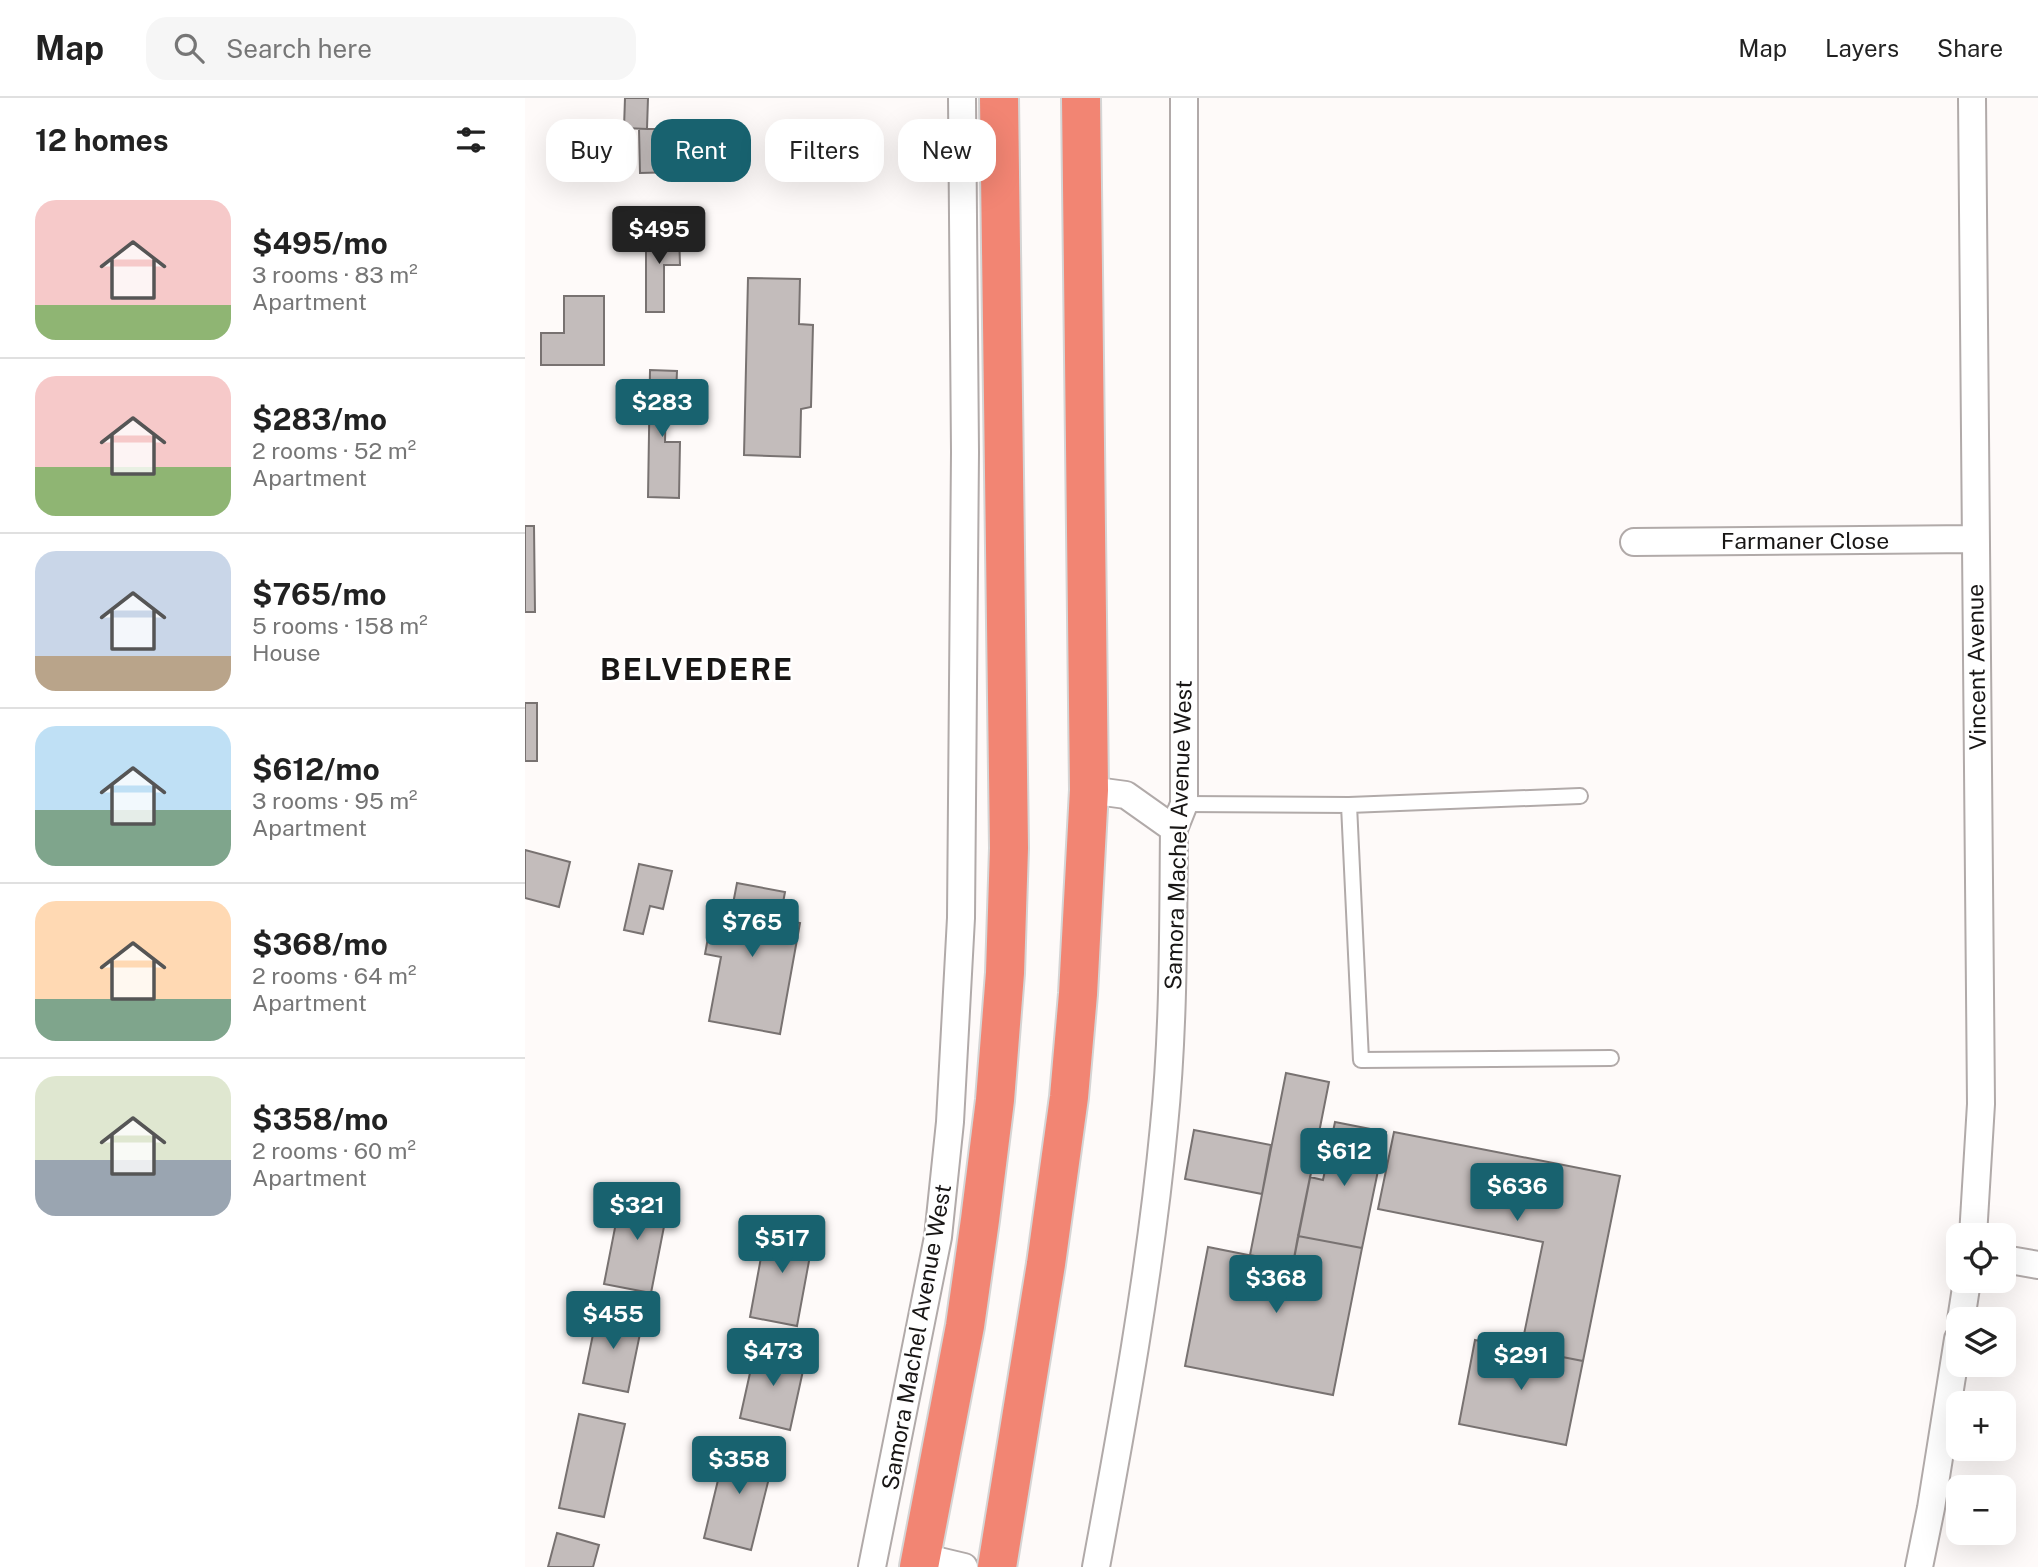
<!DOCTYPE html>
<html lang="en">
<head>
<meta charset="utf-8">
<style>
	body { margin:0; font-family:"Public Sans",sans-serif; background:#f6f6f6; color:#222; height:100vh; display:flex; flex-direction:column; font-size:26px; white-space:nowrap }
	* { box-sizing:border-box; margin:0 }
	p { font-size:23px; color:#767676 }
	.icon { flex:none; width:38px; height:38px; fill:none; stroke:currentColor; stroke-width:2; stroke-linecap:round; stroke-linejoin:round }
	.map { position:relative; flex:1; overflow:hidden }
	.drawer { display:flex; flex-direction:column; background:#fff; width:525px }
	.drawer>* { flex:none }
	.guide { position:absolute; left:21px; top:21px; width:665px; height:63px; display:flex; gap:14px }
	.tools { position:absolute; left:1421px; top:1125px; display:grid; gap:14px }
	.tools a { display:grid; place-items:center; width:70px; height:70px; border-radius:14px; background:#fff; box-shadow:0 7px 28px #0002; font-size:35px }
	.price { position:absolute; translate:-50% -60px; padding:0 16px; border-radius:7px; background:#18626f; color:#fff; font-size:23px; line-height:46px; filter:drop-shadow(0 2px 4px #0008) }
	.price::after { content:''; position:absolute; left:50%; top:42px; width:21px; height:16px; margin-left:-10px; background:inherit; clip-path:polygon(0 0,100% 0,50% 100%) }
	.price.active { background:#222; color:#fff }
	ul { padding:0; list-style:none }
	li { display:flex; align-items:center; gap:21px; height:175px; padding:0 35px }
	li+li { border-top:2px solid #e0e0e0 }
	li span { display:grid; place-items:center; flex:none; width:196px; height:140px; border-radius:21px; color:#555 }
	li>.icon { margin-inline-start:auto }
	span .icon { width:84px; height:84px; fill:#fffc; stroke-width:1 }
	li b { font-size:30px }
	h2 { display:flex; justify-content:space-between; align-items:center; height:84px; padding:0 35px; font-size:30px }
	.pill { padding:0 24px; border-radius:21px; background:#fff; box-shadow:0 7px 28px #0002; font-size:24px; line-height:63px }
	.pill.active { background:#18626f; color:#fff }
	header { display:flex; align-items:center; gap:42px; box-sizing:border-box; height:98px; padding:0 35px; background:#fff; border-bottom:2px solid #e0e0e0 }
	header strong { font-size:33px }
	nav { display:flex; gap:38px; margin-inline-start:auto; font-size:24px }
	.search { width:490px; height:63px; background:#f6f6f6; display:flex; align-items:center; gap:18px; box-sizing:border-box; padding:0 24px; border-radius:21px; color:#767676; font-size:26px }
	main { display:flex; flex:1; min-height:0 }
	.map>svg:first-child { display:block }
	.building { fill:#c3bcbb; stroke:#787271; stroke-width:2 }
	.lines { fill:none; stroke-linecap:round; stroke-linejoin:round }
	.lane-casing { stroke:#b1aaa9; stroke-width:18 }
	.street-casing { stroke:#b1aaa9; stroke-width:30 }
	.highway-casing { stroke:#d5d5d5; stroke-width:42 }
	.lane { stroke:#fff; stroke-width:14 }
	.street { stroke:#fff; stroke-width:26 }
	.highway { stroke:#f28573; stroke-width:38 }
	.labels { text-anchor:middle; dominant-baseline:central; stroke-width:5; stroke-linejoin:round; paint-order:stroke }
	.street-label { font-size:23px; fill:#181615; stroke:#fff }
	.district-label { font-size:30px; font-weight:bold; letter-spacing:2px; fill:#181615; stroke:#fff }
</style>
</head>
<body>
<header>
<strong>Map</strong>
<div class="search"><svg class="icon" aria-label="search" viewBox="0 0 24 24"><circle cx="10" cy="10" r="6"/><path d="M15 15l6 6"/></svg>Search here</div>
<nav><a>Map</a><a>Layers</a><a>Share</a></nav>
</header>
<main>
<section class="drawer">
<h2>12 homes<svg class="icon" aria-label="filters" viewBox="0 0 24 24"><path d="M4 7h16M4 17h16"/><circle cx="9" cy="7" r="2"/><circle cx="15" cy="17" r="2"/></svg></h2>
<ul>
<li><span style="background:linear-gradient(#f6c9c9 75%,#8fb573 0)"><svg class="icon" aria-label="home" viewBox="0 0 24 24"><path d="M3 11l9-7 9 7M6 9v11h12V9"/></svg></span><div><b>$495/mo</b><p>3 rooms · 83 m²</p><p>Apartment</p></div></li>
<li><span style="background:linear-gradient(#f6c9c9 65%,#8fb573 0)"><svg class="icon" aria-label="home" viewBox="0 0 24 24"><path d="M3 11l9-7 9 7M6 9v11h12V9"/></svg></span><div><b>$283/mo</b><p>2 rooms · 52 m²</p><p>Apartment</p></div></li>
<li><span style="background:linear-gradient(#c9d6e8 75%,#b9a48a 0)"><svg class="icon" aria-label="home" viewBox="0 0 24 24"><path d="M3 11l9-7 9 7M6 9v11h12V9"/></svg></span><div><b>$765/mo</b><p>5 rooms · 158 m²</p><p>House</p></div></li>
<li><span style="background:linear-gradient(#bfe0f5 60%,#7fa58c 0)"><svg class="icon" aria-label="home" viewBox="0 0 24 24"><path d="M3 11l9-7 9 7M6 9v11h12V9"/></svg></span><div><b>$612/mo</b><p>3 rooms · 95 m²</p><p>Apartment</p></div></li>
<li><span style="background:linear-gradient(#ffd9b3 70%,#7fa58c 0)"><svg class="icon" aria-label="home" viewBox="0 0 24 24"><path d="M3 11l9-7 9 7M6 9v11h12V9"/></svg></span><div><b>$368/mo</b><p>2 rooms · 64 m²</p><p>Apartment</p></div></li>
<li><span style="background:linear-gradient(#dfe7d0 60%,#9aa5b1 0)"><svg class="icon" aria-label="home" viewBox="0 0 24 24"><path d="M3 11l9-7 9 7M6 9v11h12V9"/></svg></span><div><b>$358/mo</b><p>2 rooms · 60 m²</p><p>Apartment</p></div></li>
</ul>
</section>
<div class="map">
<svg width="1513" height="1469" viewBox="0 0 1513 1469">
	<rect width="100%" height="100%" fill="#fefaf9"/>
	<path class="building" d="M100,0h23l-1,31 -23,-1z
		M114,31h39v43l-38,1z
		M121,134h33l1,33h-16v47h-18z
		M223,180l52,1 -1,45 14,1 -2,82 -10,2 -1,48 -56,-2z
		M39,198h40v69h-63v-32h23z
		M125,272l27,1 -1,24h-10l-1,47h15l-1,56 -31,-1z
		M0,428h9l1,86h-10z
		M0,605h12v58h-12z
		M0,752l45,12 -11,45 -34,-9z
		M114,766l33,7 -9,38 -13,-3 -7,28 -19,-4z
		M212,785l48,9 -5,27 20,4 -20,111 -71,-13 12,-64 -16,-3 9,-49 18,4z
		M761,975l43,9 -36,182 -43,-9z
		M810,1024l51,10 -24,116 -64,-12 12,-59 13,3z
		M669,1032l77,15 -9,49 -77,-15z
		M869,1034l226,44 -37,185 -62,-12 22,-107 -165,-33z
		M97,1094l47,9 -18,92 -47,-9z
		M242,1127l47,9 -17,92 -47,-9z
		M773,1138l64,12 -29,147 -148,-29 23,-119 85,17z
		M73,1212l45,9 -15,73 -45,-9z
		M950,1242l108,21 -17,84 -107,-21z
		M231,1248l50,11 -16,73 -50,-12z
		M54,1316l46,10 -21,93 -45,-9z
		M202,1345l48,11 -24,96 -47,-12z
		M32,1435l42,12 -6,22h-45z"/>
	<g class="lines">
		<g class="lane-casing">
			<path id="lane" d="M659,706l165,1 231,-9
				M824,707l12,255 250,-2"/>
		</g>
		<g class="street-casing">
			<path id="street" d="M1447,0l9,1006 -8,132
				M1109,444l341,-3
				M564,692l37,5 48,34
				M1479,1161l34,6
				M1436,1222l6,-39
				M397,1459l42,10
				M347,1469l66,-330 12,-115 11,-204 4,-466 -3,-354
				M571,1469c27,-146 54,-293 68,-441 10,-99 9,-198 10,-297l10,-25v-706
				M1394,1469l12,-59 27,-169"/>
		</g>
		<g class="highway-casing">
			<path id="highway" d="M394,1469l46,-241 15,-106 15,-120 10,-127 4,-125 -10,-750
				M472,1469l49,-303 23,-167 9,-103 11,-204 -8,-692"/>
		</g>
		<use href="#lane" class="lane"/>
		<use href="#street" class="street"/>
		<use href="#highway" class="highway"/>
	</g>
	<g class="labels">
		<g class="street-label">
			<text x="1280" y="442">Farmaner Close</text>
			<text transform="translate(1451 569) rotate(-91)">Vincent Avenue</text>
			<text transform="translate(653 737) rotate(-88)">Samora Machel Avenue West</text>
			<text transform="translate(391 1239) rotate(-80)">Samora Machel Avenue West</text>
		</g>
		<g class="district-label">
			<text x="172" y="571">BELVEDERE</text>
		</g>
	</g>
</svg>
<div class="tools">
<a><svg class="icon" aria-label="locate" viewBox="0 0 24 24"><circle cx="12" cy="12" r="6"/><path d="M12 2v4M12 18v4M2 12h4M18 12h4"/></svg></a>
<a><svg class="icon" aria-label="layers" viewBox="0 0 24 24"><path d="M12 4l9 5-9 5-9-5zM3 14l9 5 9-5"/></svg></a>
<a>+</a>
<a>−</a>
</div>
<b class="price active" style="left:134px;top:168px">$495</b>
<b class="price" style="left:137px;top:341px">$283</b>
<b class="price" style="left:227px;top:861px">$765</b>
<b class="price" style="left:819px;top:1090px">$612</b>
<b class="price" style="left:992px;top:1125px">$636</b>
<b class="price" style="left:112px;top:1144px">$321</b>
<b class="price" style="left:257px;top:1177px">$517</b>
<b class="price" style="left:751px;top:1217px">$368</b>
<b class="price" style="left:88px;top:1253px">$455</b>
<b class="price" style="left:248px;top:1290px">$473</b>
<b class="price" style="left:996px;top:1294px">$291</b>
<b class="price" style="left:214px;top:1398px">$358</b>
<div class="guide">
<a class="pill">Buy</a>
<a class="pill active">Rent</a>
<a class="pill">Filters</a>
<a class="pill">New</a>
</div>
</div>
</main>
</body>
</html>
